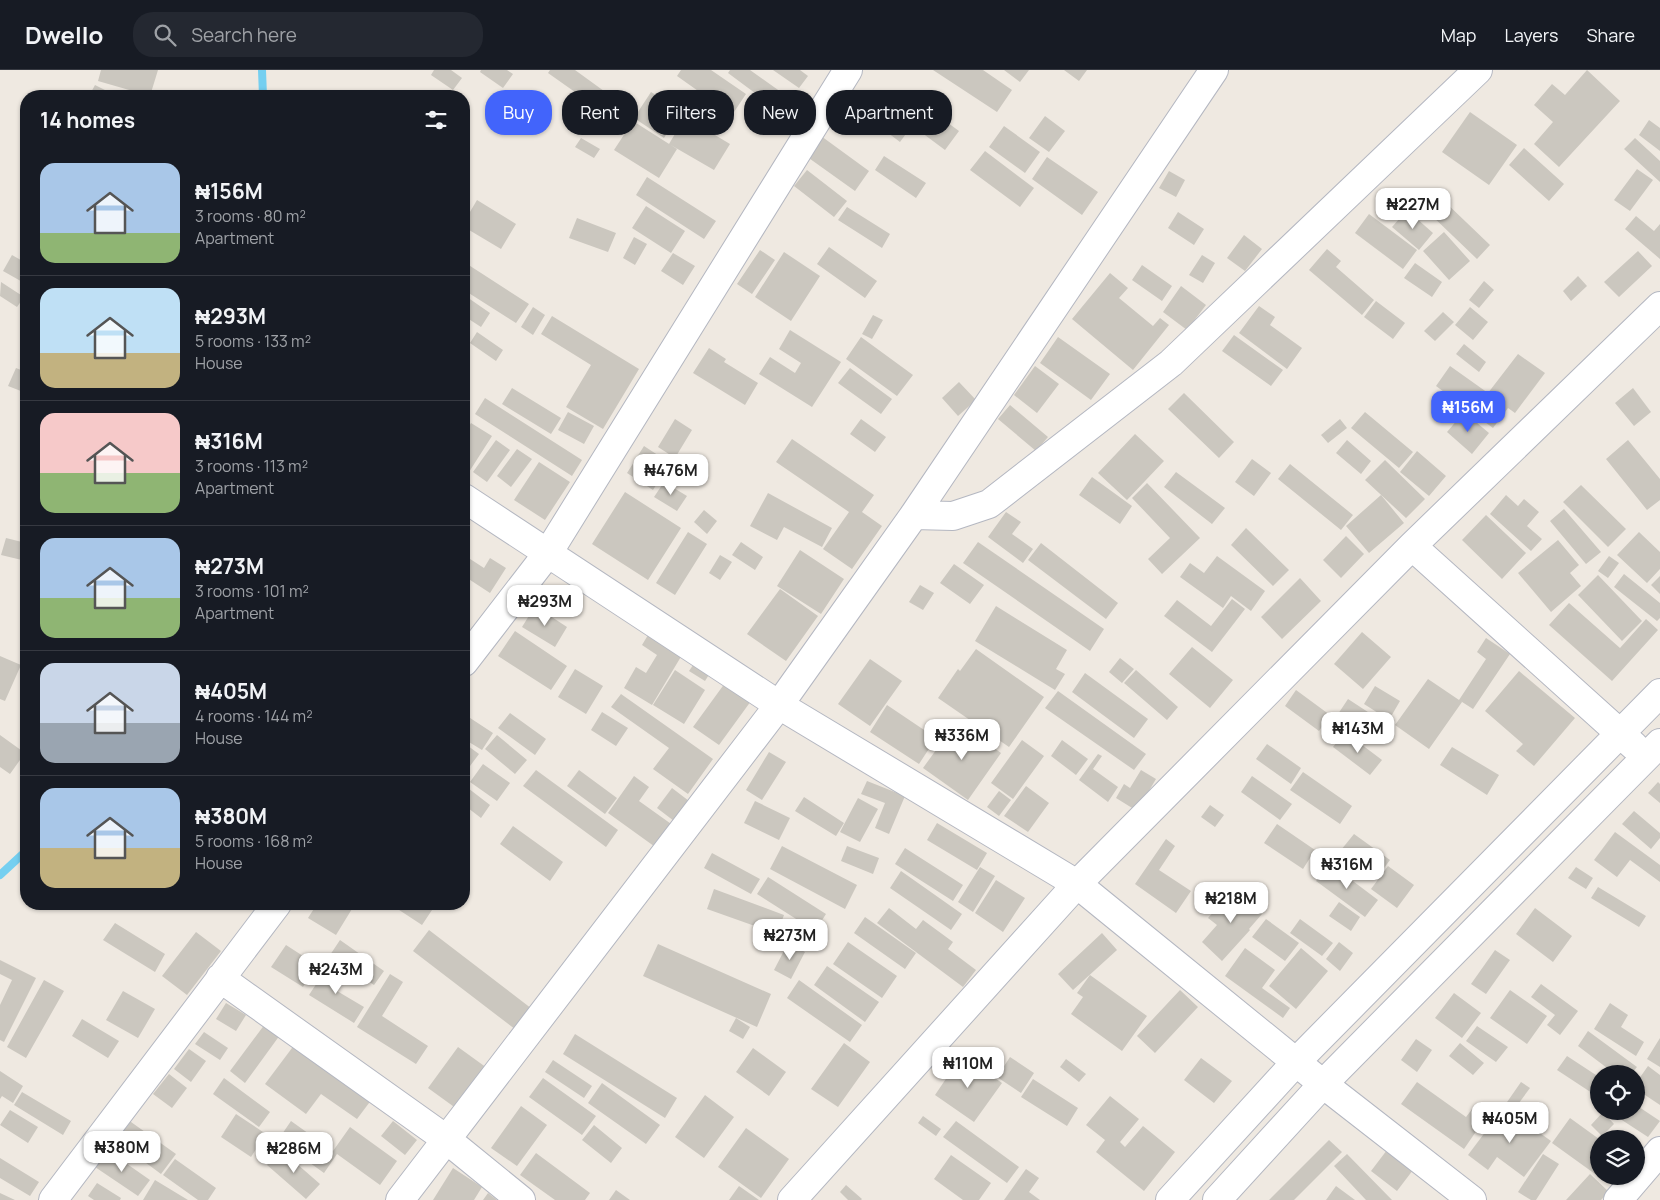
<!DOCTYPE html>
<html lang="en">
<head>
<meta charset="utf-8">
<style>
	body { margin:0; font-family:Manrope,sans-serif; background:#242831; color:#f1f3f6; height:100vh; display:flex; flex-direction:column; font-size:19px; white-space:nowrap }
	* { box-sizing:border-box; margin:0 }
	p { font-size:16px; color:#9ea1a6 }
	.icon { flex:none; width:28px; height:28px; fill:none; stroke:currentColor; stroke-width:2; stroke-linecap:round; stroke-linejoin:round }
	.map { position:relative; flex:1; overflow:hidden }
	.panel { position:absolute; left:20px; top:20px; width:450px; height:820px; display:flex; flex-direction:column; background:#171b24; border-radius:20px; box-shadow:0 1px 4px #0004 }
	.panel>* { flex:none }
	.top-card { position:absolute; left:485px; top:20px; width:475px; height:45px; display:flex; gap:10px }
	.buttons { position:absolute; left:1590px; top:995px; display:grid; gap:10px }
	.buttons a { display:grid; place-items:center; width:55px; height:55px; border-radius:50%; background:#171b24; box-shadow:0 1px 4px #0004; font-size:25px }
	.price { position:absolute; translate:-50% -42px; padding:0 11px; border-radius:10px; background:#fff; color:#222; font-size:16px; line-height:32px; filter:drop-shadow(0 1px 2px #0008) }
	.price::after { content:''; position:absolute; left:50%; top:30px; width:15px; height:11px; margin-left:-8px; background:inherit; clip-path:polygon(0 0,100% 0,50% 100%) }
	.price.selected { background:#4264fb; color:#fff }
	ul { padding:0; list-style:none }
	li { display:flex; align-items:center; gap:15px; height:125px; padding:0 20px }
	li+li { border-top:1px solid #363941 }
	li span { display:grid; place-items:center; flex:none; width:140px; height:100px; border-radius:15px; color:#555 }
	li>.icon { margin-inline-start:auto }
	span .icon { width:60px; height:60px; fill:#fffc; stroke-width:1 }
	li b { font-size:21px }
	h2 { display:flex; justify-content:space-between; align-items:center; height:60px; padding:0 20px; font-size:21px }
	.tag { padding:0 18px; border-radius:20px; background:#171b24; box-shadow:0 1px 4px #0004; font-size:18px; line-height:45px }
	.tag.selected { background:#4264fb; color:#fff }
	header { display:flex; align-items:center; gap:30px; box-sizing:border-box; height:70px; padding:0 25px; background:#171b24; border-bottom:1px solid #363941 }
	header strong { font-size:24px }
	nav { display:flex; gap:28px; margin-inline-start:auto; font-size:18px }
	.search { width:350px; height:45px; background:#242831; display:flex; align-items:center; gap:12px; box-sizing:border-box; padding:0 18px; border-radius:20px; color:#9ea1a6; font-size:19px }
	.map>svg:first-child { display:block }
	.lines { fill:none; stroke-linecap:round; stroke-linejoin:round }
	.stream { stroke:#75cff0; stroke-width:8 }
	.building { fill:#cbc7bf }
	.minor-casing { stroke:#b4b7c1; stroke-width:30 }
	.minor { stroke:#fff; stroke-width:28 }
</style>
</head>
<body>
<header>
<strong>Dwello</strong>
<div class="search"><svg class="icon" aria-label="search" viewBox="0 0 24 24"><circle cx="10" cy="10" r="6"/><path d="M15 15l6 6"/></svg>Search here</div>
<nav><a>Map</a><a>Layers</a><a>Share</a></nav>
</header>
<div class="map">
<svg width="1660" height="1130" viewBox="0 0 1660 1130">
	<rect width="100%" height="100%" fill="#efe9e1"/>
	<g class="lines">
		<path class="stream" d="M262,0l1,26
			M0,805l26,-24"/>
	</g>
	<path class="building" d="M101,0h57l-8,26 -52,-15z
		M434,0h17l11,8 -9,12 -22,-15z
		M481,0h26l6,4 -10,14 -23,-16z
		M550,0h25l51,37 -10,14 -68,-48z
		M681,0h30l35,24 -14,21 -55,-39z
		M730,0h20l31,22 -10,13 -43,-32z
		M773,0h27l8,6 -9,12z
		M933,0h50l29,20 -15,22z
		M1004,0h25l-9,12z
		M1064,0h23l-8,11z
		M1587,0l33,31 -61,66 -25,-23 19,-22 -19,-17 18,-21 13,11z
		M95,15l22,11h-28z
		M128,21l12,5h-14z
		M651,22l30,19 -17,27 -30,-20z
		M915,29l44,32 -14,19 -43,-32z
		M874,30l37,27 -11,15 -37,-28z
		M1470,42l47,33 -28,40 -47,-33z
		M1045,46l20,15 -16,21 -20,-14z
		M685,47l45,27 -16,26 -45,-26z
		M1649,50l11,8v23l-21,-16z
		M633,51l44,28 -18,29 -45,-28z
		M1004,56l36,26 -15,21 -36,-26z
		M821,66l48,35 -14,20 -49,-35z
		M581,68l19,11 -6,9 -19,-11z
		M1635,68l25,23v21l-36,-33z
		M1524,78l40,36 -15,17 -40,-36z
		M985,81l49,37 -14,19 -50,-37z
		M884,86l42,27 -10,15 -41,-28z
		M1047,87l51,35 -16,23 -50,-36z
		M1637,99l16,11 -23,31 -16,-11z
		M807,100l40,31 -13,16 -40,-31z
		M1169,101l16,9 -9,17 -17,-9z
		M647,107l69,44 -12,18 -68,-44z
		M1442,129l48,46 -13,14 -48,-46z
		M477,130l39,24 -15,25 -37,-22v-5z
		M646,136l39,25 -14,22 -39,-25z
		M847,137l43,27 -8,14 -44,-28z
		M1407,140l26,23 -14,17 -27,-23z
		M1178,142l26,17 -10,16 -26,-17z
		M1369,144l48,36 -14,19 -48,-36z
		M1636,146l18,15 6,-7v35l-35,-30z
		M577,148l39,15 -8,19 -39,-14z
		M1444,162l26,29 -21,19 -26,-29z
		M1244,165l18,14 -17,22 -18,-13z
		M634,167l13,7 -12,21 -12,-7z
		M829,177l48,34 -12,17 -48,-34z
		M1327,179l14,12 -5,6 38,33 -12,15 -53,-45z
		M760,180l15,10 -23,34 -15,-10z
		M1638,181l14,15 -33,31 -15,-15z
		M784,182l36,24 -29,45 -36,-24z
		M673,183l22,13 -12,19 -22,-14z
		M12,185l14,8v21l-23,-13z
		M1202,185l13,8 -12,20 -14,-8z
		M464,192l65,42 -13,19 -52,-33z
		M1415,193l27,19 -10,15 -28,-19z
		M1142,195l30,21 -10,15 -30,-21z
		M1110,203l18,15 -9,10 34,28 7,-8 9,7 -36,45 -61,-51z
		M1578,206l9,10 -16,15 -8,-10z
		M1484,211l10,9 -15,18 -10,-8z
		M1,212l23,15 -7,10 -17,-11z
		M1181,216l25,19 -19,25 -24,-18z
		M464,225l26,18 -9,14 -17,-11z
		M1376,231l29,22 -12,16 -29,-22z
		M1259,236l16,11 -5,8 32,23 -15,21 -48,-36z
		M533,237l12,8 -12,20 -12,-8z
		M1470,237l18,15 -15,18 -18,-15z
		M1443,242l11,10 -19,19 -11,-10z
		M873,245l10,5 -11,19 -10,-5z
		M552,246l87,53 -36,60 -37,-22 25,-42 -50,-31z
		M790,260l51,32 -29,45 -53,-33 11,-17 25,16 6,-10 -22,-14z
		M477,262l26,18 -7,11 -26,-18z
		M1234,265l49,35 -12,16 -49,-35z
		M861,267l52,38 -16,21 -51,-37z
		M1058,267l52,37 -19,26 -51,-37z
		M1464,274l22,18 -7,10 -23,-18z
		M709,278l17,11 -2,3 34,21 -13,22 -52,-32z
		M1518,284l27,19 -30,40 -7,-5 -15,20 -57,-42 14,-20 38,27z
		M1035,296l24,18 -22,29 -23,-18z
		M16,298l10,4v21l-18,-7z
		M850,298l42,31 -11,15 -43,-31z
		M959,312l17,18 -18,16 -16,-18z
		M512,318l49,30 -10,16 -49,-30z
		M1633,318l18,24 -17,14 -19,-23z
		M1184,323l50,49 -15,16 -51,-49z
		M485,328l97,62 -10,16 -97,-62z
		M1010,335l38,32 -12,14 -38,-32z
		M568,342l26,14 -10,18 -26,-14z
		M1365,342l48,40 -14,16 -48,-40z
		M1464,342l25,21 -17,21 -25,-22z
		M675,349l17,11 -17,28 -17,-11z
		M861,349l25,18 -11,15 -25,-18z
		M1340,349l7,9 -19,15 -7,-8z
		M471,353l21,13 -23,36 -5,-4v-33z
		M1135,364l29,27 -37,39 -29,-27z
		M792,369l82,56 -12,17 20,14 -30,43 -29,-20 26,-37 -73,-50z
		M496,370l14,10 -23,32 -14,-10z
		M1347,370l24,21 -10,13 -25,-21z
		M1628,370l32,39v21l-13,10 -41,-51z
		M644,376l26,17 -17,27 -26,-17z
		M517,379l15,10 -21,28 -14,-11z
		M1417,381l29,25 -17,20 -29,-24z
		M26,384v18l-6,-2z
		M1252,389l19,14 -17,23 -19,-14z
		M1385,390l40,39 -19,19 -41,-38z
		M539,392l31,20 -25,38 -31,-20z
		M1290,394l63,51 -12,15 -63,-51z
		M1176,402l49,36 -13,16 -48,-37z
		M1092,407l40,29 -12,18 -41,-29z
		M664,412l23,14 -10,15 -23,-14z
		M1147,413l53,55 -38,36 -14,-15 22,-21 -38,-40z
		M1581,415l45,44 -18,18 -45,-45z
		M625,422l56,36 -33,52 -56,-36z
		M768,423l64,35 -10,19 -38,-20 -7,13 -27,-14z
		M1381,425l23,28 -35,30 -23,-27z
		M1506,425l12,11 6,-7 15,13 -12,14 15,13 -11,12 -41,-37z
		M1564,439l37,43 -15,12 -36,-43z
		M704,440l13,11 -10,13 -13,-12z
		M1006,442l15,10 -9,12 21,15 -10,14 -35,-26z
		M1486,445l40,38 -24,26 -40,-39z
		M464,458l6,4 -6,11z
		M1246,458l43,42 -16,16 -42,-41z
		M688,462l19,12 -32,51 -19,-12z
		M1639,462l21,20v17l-13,14 -30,-28z
		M1346,466l18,18 -23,24 -18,-18z
		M6,468l20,5v18l-25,-6z
		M1558,470l21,25 -9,8 11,13 -30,26 -33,-39z
		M741,472l22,15 -8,13 -23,-15z
		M978,472l126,87 -14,22 -127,-88z
		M1041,473l77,60 -12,16 -78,-59z
		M800,480l44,29 -23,35 -44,-28z
		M464,485l20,13 6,-10 16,10 -16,25 -26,-17z
		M720,485l12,7 -12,18 -11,-7z
		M1217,486l48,35 -14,20 -20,-15 -8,12 -43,-31 10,-14 14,10z
		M1609,486l10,7 -11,15 -10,-7z
		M954,494l30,21 -14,19 -30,-21z
		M1624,504l36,29v15l-3,3 -43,-34z
		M1598,505l44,46 -20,20 -44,-46z
		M1660,506v18l-9,-9z
		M1300,508l21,23 -39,38 -21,-22z
		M920,515l14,8 -11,17 -14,-8z
		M780,519l38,27 -32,45 -39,-27z
		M1232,529l13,10 -33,43 -48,-36 13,-16 34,26z
		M1569,533l51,45 26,-29 12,11 -46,51 -63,-56z
		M535,536l32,21 -12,20 -33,-20z
		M996,536l71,44 -11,19 9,5 -10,16 -80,-49z
		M651,560l34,20 -33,55 -28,-17 12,-21 10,6 11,-18 -15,-10z
		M515,561l52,35 -16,24 -53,-34z
		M1362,562l29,25 -28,32 -29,-25z
		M1486,568l24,16 -37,55 -14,-9 27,-41 -9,-7z
		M1192,577l41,33 -23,28 -41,-34z
		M976,579l68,48 -35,50 -71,-49 20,-29 2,2z
		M700,585l15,10 -10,16 -16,-10z
		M0,586l21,9 -16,36 -5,-2z
		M1120,588l14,11 -12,14 -13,-11z
		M870,589l32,22 -32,45 -32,-22z
		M575,599l28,17 -17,28 -28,-17z
		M675,600l30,20 -21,34 -31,-19z
		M1136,600l42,37 -11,13 -43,-37z
		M1519,601l56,47 -41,48 -18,-15 7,-7 -38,-33z
		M1085,603l63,46 -14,19 -62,-46z
		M1428,609l34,23 -33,47 -34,-24z
		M725,613l26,18 -32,44 -26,-18z
		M1375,616l25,15 -11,19 -25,-16z
		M1296,620l34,25 -11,16 -34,-25z
		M1058,621l88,63 -12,16 -89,-62z
		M621,624l92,65 -25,35 -35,-25 16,-21 -58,-41z
		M1348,629l23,15 -12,18 -23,-15z
		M887,635l49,33 -17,26 -49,-32z
		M602,642l26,16 -12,18 -25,-16z
		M510,643l36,26 -11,16 -37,-27z
		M464,644l29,19 -11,17 -18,-11z
		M957,651l44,32 -33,47 -45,-32z
		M1345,662l37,28 -12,15 -37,-28z
		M0,665l25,18 -15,21 -10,-7z
		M497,665l30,25 -12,14 -30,-25z
		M1022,670l22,16 -31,43 -22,-16z
		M1062,670l26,19 -12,16 -25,-19z
		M464,673l15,11 -15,20z
		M1267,674l34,24 -10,16 -35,-25z
		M1452,677l47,28 -12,20 -47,-30z
		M769,682l17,10 -24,38 -16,-10z
		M1098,684l4,2 -9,13 25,18 -10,15 -29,-22z
		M483,694l27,19 -13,18 -27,-19z
		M536,700l82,60 -12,17 -83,-61z
		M579,700l38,28 -12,16 -38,-28z
		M1141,700l15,9 -19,32 -21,-13 8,-14 6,4z
		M1303,702l49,34 -12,18 -50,-34z
		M634,706l15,11 -10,14 35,25 -16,23 -50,-36z
		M1252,706l40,28 -12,16 -39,-28z
		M867,711l38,15 -16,38 -14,-6 10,-25 -24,-9z
		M1658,712l2,2v19l-12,-10z
		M464,715l26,20 -9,13 -17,-13z
		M1026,716l23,17 -21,29 -24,-16z
		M672,718l17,13 -15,20 -17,-13z
		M999,721l12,9 -12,16 -12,-9z
		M804,727l40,26 -8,13 -41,-25z
		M858,728l20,11 -18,33 -20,-10z
		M755,731l35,17 -11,22 -35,-17z
		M1210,735l14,10 -9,12 -14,-10z
		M1634,741l26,22v5l-9,11 -29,-25z
		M937,753l50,30 -10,17 -50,-30z
		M1277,754l38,26 -12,19 -39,-26z
		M513,756l50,36 -13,19 -50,-37z
		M1615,762l45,33v17l-30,-22 -13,17 -23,-17z
		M1354,764l36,26 -12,16 -37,-26z
		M1166,769l9,7 -16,24 32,21 -15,22 -41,-29z
		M782,776l75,39 -12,24 -75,-40z
		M847,776l32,12 -6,16 -32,-13z
		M905,778l58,37 -10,16 -58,-37z
		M712,783l48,26 -9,15 -47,-26z
		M1329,793l49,37 -13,17 -49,-36z
		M1388,796l26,19 -17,23 -26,-19z
		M980,797l15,9 -22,36 -15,-10z
		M1576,797l17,11 -7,11 -18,-11z
		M901,801l61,43 -11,16 -61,-42z
		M768,807l58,37 -11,17 -58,-37z
		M996,810l29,18 -22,34 -28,-19z
		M1598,817l48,29 -7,11 -48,-29z
		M714,819l70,26 -7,19 -70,-25z
		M1234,819l28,25 -13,15 1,1 -28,31 -20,-19 15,-17 -9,-7z
		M1339,832l21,15 -9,14 -22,-15z
		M317,834h38l-19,31 -28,-17z
		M390,834h46l-14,21z
		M889,838l27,21 7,-9 30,22 -5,7 28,21 -13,17 -86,-64z
		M1535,838l37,28 -19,26 -37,-28z
		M865,847l51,36 -11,16 -51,-36z
		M1266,849l33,24 -14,18 -33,-24z
		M1300,849l33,24 -11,13 -32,-23z
		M115,853l50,31 -10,18 -52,-32z
		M429,860l107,82 -16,21 -107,-82z
		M196,862l25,19 -34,44 -25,-19z
		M1102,863l15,17 -44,40 -15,-16z
		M340,870l44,31 -10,14 -44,-30z
		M848,872l49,34 -15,22 -49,-34z
		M1339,872l14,11 -13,18 -14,-12z
		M788,873l17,9 -14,27 -17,-9z
		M658,874l113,50 -14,33 -114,-51z
		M286,875l31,20 -14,22 -32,-20z
		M1245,878l30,22 -13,18 28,20 -7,10 -58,-42z
		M1301,878l27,23 -32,38 -27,-23z
		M1495,880l15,10 -24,34 -15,-10z
		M0,890l36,18 -32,64 -4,-2v-35l12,-25 -12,-6z
		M328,896l18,12 -9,13 27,16 -10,16 -45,-28z
		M827,896l52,36 -14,20 -51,-37z
		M390,904l13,8 -21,34 46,30 -12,18 -59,-37z
		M1090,905l57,41 -25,35 -51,-37 12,-17 -6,-4z
		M44,910l20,11 -38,67 -19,-11z
		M799,910l63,45 -12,17 -63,-44z
		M1541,914l37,27 -18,24 -13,-10 8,-10 -24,-18z
		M1180,920l18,17 -43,46 -18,-17z
		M1510,920l37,26 -20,28 -37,-26z
		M123,921l32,18 -17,29 -32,-18z
		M1454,923l27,20 -19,25 -27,-20z
		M226,933l20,12 -10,16 -20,-12z
		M1610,933l18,12 -7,12 23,15 -8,14 -42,-27z
		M736,948l14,9 -7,12 -14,-8z
		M82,949l37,22 -11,17 -36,-22z
		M265,954l15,11 -35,48 -15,-12z
		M1477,956l31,21 -12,15 -30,-21z
		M1588,961l49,36 -6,7h-16l-37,-28z
		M204,962l24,16 -8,12 -25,-16z
		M575,964l102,64 -12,20 -102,-64z
		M1660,968v29l-13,-8z
		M1416,969l16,11 -15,22 -16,-12z
		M844,973l26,19 -32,45 -27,-18z
		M1460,973l24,20 -11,12 -24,-19z
		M295,974l77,55 -15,20 -36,-25 -15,20 -41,-30z
		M458,977l29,21 -30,41 -29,-21z
		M753,978l33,24 -17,24 -33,-24z
		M189,979l17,12 -15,21 -17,-13z
		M962,985l40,28 -28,39 -39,-27z
		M1567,986l32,21v12l-4,6 -38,-25z
		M1010,987l24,16 -13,20 -24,-16z
		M1201,988l31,23 -18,22 -30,-23z
		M1066,989l20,15 -7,8 -19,-15z
		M553,990l39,26 -8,12 -39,-26z
		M1648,996l12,9v30l-24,-16v-6z
		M0,1001l23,15 -10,17 -11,-7 -2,3z
		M169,1004l18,14 -15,20 -19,-14z
		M224,1008l46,34 -11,15 -46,-33z
		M543,1008l53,38 -14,19 -53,-38z
		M1033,1009l45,29 -11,18 -46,-29z
		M1417,1012l49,35 7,-9 13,9 -22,32 -63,-45z
		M1521,1012l9,6 -17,23 -8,-6z
		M602,1013l58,42 -14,19 -58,-41z
		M22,1022l49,29 -8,14 -49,-30z
		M705,1025l29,22 -30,41 -29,-21z
		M1110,1026l29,23 -19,23 5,5 18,-21 32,26 -31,39 -48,-39 9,-12 -19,-15z
		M1636,1035l24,16 -12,16 -40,-26h28z
		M521,1036l26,19 -30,41 -26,-18z
		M1504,1037l47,34 -27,36 -27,-20 -9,13 -20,-15z
		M10,1040l28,17 -10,16 -28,-18z
		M1603,1042l11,12 -12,12 -11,-11z
		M236,1044l30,20 -15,23 -30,-20z
		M923,1046l18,13 -5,7 -18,-13z
		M124,1047l52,37 -15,20 -50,-37z
		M1570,1048l29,21v37h5l-2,3 -50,-36z
		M291,1051l42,30 17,-24 47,34 -17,24 -43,-31 -13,19 -46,-33z
		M393,1051l24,19 -12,15 -24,-19z
		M956,1051l63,46 -12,16 -64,-46z
		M594,1055l28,23 -11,15 -29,-23z
		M746,1058l43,31 -28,39 -43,-31z
		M1329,1070l13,12 -48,48h-25z
		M270,1071l8,8 -15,13 -7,-8z
		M107,1080l43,30 -12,16 -43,-29z
		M281,1080l39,34 -14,15 -39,-34z
		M1387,1080l26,20 -16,21 -26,-20z
		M536,1083l54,40 -5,7h-30l-35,-25z
		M1347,1084l45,46h-26l-32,-34z
		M1543,1084l16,10 -23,36h-5l-13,-8z
		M951,1085l40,28 -12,17h-16l-29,-21z
		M0,1088l39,24 -9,14 -30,-18z
		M175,1089l41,29 -8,12h-10l-35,-25z
		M453,1098l29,19 -8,13h-41z
		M1026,1099l13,9 -10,14 11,8h-36z
		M1590,1104l19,18 -8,8h-35z
		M155,1110l33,20h-45z
		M97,1113l24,15 -1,2h-26l-6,-4z
		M846,1115l16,14 -1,1h-13l-8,-8z
		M739,1116l20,14h-30z
		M1336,1116l19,14h-29z
		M616,1120l14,10h-21z
		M0,1123l15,7h-15z
		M488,1123l9,7h-14z"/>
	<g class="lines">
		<g class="minor-casing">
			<path id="minor" d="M464,428l315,207 298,179 246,200 149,116
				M914,445l39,1 36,-12 182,-141 307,-293
				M1412,476l222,200
				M464,592l84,-109 300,-483
				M220,908l226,161 75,61
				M53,1130l224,-296
				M400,1130l379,-495 135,-190 300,-445
				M792,1130l285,-316 335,-338 248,-240
				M1170,1130l126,-138 364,-369
				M1217,1130l106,-116 337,-341
				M1618,1130l42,-49"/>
		</g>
		<use href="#minor" class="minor"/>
	</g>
</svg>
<div class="buttons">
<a><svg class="icon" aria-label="locate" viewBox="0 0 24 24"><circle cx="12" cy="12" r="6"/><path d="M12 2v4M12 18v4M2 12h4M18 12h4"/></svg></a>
<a><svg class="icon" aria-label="layers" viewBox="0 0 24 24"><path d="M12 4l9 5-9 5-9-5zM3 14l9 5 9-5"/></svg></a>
</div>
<b class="price" style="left:1413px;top:160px">₦227M</b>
<b class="price selected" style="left:1468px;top:363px">₦156M</b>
<b class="price" style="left:671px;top:426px">₦476M</b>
<b class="price" style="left:545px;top:557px">₦293M</b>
<b class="price" style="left:1358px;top:684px">₦143M</b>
<b class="price" style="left:962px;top:691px">₦336M</b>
<b class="price" style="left:1347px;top:820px">₦316M</b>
<b class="price" style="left:1231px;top:854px">₦218M</b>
<b class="price" style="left:790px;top:891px">₦273M</b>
<b class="price" style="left:336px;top:925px">₦243M</b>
<b class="price" style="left:968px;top:1019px">₦110M</b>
<b class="price" style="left:1510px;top:1074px">₦405M</b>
<b class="price" style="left:122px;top:1103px">₦380M</b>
<b class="price" style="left:294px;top:1104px">₦286M</b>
<div class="top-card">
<a class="tag selected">Buy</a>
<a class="tag">Rent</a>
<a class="tag">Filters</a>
<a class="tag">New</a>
<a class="tag">Apartment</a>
</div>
<section class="panel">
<h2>14 homes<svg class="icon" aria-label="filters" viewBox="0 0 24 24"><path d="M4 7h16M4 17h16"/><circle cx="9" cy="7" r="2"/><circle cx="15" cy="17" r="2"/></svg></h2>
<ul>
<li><span style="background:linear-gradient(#a9c7e8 70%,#8fb573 0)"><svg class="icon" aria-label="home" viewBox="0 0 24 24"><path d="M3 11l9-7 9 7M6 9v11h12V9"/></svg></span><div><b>₦156M</b><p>3 rooms · 80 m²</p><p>Apartment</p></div></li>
<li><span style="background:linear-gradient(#bfe0f5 65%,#c2b280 0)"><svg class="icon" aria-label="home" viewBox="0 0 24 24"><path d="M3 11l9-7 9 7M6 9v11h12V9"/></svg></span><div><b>₦293M</b><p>5 rooms · 133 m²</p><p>House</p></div></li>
<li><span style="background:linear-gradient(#f6c9c9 60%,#8fb573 0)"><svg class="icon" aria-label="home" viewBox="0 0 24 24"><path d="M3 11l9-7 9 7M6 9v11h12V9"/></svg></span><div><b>₦316M</b><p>3 rooms · 113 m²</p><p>Apartment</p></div></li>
<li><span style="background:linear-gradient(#a9c7e8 60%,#8fb573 0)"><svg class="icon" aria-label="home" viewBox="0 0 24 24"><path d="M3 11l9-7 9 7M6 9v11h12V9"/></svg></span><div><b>₦273M</b><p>3 rooms · 101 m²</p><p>Apartment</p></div></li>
<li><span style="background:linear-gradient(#c9d6e8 60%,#9aa5b1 0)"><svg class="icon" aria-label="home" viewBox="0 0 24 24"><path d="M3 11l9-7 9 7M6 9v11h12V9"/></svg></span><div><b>₦405M</b><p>4 rooms · 144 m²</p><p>House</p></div></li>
<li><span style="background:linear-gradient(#a9c7e8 60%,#c2b280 0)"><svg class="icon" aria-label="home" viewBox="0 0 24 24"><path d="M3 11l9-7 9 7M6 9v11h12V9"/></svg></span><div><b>₦380M</b><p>5 rooms · 168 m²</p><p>House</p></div></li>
</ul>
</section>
</div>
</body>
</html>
